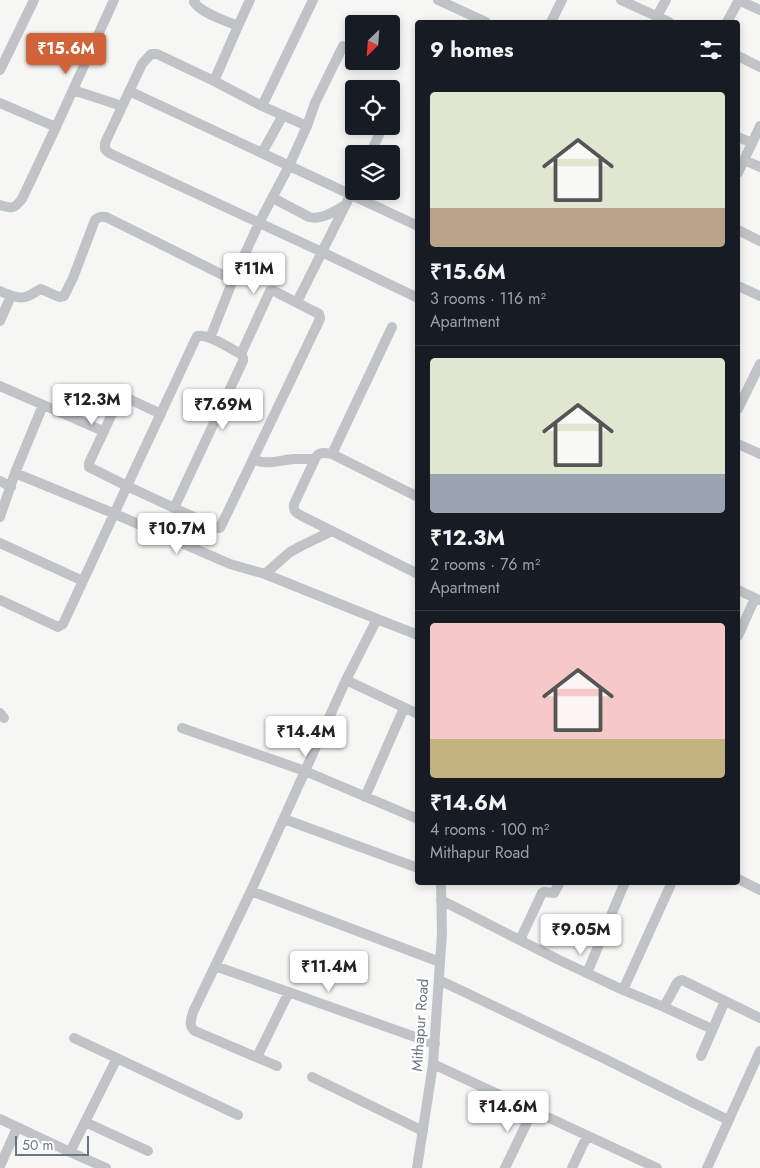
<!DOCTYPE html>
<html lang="en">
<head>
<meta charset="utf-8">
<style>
	body { margin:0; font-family:Jost,sans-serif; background:#20242c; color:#f1f3f6; height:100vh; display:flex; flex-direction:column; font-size:19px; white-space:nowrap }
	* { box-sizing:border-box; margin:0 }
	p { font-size:16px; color:#9ea1a6 }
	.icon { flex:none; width:28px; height:28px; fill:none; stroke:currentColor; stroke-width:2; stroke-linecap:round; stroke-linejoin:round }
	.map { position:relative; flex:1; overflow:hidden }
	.side { position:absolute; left:415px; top:20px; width:325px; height:865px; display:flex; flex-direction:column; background:#171b24; border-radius:5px; box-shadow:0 2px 8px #0003 }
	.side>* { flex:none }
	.needle { width:32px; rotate:205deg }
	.controls { position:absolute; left:345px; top:15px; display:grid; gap:10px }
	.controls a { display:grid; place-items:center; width:55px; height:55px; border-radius:5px; background:#171b24; box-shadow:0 2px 8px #0003; font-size:25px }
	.scale { position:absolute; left:15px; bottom:12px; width:74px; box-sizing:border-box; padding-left:5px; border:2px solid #697682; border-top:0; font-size:14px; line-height:18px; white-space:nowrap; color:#697682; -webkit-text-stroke:4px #fff; paint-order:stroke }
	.price { position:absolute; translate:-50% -42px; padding:0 11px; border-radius:5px; background:#fff; color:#222; font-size:16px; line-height:32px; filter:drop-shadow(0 1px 2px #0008) }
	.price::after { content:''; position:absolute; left:50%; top:30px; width:15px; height:11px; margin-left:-8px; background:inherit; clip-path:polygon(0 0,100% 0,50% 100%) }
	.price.current { background:#d16339; color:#fff }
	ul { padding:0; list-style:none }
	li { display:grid; align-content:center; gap:10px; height:265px; padding:0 15px }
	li+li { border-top:1px solid #363941 }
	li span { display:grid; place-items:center; height:155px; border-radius:5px; color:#555 }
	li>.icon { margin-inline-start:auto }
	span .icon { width:90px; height:90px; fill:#fffc; stroke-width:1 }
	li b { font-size:21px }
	h2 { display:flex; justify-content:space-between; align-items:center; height:60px; padding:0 15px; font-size:21px }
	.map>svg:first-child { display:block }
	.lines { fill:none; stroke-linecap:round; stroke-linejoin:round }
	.minor { stroke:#c0c4c7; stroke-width:10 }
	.labels { text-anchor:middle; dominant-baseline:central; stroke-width:5; stroke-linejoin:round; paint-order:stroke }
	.street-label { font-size:15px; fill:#697682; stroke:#fff }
</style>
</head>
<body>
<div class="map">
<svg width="760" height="1168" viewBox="0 0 760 1168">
	<rect width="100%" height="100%" fill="#f6f7f4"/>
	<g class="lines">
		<path class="minor" d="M195,0l-1,2c7,11 32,19 44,24l12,-26
			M438,0l48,22
			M621,0l48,22
			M738,0l22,10
			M657,16l9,-16
			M551,22l11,-22
			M727,22l12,-22
			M738,56l22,11
			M0,70l34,-70
			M214,81l24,-55
			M73,90l49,16
			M129,91l289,135
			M0,103l56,24 58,-127
			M262,106l51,-106
			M738,137l14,6
			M262,153l21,-38
			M370,154l13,-28
			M744,160l16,7
			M738,173l22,-47
			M354,188l-32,64 96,46
			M273,198l36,19c13,3 24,-5 35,-11
			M0,205c12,4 14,4 22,-6l34,-72
			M738,230l22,11
			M738,286l22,10
			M0,291c7,3 17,8 25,6 6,-1 11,-6 16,-8l18,8 5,-1 9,-18 22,-58c4,-3 6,-4 11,-3l127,63
			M297,302l25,-50 -213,-99 -4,-4v-6l37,-79 9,-10h6l57,27 48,25 45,20
			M0,321l11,-25
			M210,338l23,-58 26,-57 30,-57 18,-40 8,-23 28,-57
			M0,386l103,45
			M738,409l22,-45
			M738,444l22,10
			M332,454l60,-127
			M253,459c13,7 27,1 41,0 7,0 14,0 21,0
			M15,473l100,41 115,50 35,10 25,-22 11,-6 31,-15
			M0,481l11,6
			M418,497l-86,-43c-6,-1 -12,-3 -16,3l-22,47c-1,7 2,9 8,12l116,58
			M174,508l69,-147v-3l-2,-4 29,-63h4l45,23 1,4 -1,3 -98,205 -1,2h-3l-90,-42 70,-150c11,-3 34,13 44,18
			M0,517l15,-44 28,-68
			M0,543l83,38
			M738,590l21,10
			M0,600l58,27 5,-3 64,-138 -38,-19v-4l30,-64 2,-1h6l34,16
			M377,619l41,16
			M738,636l17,-38
			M346,680l72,34
			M0,713l4,5
			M182,728l123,43 113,48
			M365,797l39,-89
			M284,819l134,49
			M738,879l22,11
			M251,891l95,-211 31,-61 -112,-45
			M441,900l118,60 64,30 41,17 48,22
			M520,940l22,-47 2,-1 10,1 6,-11
			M215,966l220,78
			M587,973l38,-91
			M439,980l162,77 127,63
			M623,990l49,-108
			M664,1007l13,-24 2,-2 3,-1 78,38
			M74,1038l164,77
			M701,1056l24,-55
			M257,1057l32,-65
			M433,1064l224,104
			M277,1066l-82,-35c-7,-5 -4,-11 -2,-19l58,-121 189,71
			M312,1077l111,54
			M0,1119l70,33 36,16
			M85,1122l63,29
			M70,1152l47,-94
			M0,1166l17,-38
			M417,1168l16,-104 9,-131 -1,-51
			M505,1168l28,-58
			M572,1168l15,-32
			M707,1168l53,-117"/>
	</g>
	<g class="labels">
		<g class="street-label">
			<text transform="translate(420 1025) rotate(-86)">Mithapur Road</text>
		</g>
	</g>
</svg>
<div class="controls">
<a><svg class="needle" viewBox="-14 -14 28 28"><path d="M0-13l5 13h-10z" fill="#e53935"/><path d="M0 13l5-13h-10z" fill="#9ea1a6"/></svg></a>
<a><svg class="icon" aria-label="locate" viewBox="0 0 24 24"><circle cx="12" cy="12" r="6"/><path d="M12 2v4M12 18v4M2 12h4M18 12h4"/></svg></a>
<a><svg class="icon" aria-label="layers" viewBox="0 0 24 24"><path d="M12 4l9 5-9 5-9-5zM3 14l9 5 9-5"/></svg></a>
</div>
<div class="scale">50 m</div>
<b class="price current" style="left:66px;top:75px">₹15.6M</b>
<b class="price" style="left:254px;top:295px">₹11M</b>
<b class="price" style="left:92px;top:426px">₹12.3M</b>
<b class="price" style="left:223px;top:431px">₹7.69M</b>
<b class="price" style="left:177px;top:555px">₹10.7M</b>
<b class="price" style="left:306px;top:758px">₹14.4M</b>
<b class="price" style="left:581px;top:956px">₹9.05M</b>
<b class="price" style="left:329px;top:993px">₹11.4M</b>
<b class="price" style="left:508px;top:1133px">₹14.6M</b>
<section class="side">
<h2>9 homes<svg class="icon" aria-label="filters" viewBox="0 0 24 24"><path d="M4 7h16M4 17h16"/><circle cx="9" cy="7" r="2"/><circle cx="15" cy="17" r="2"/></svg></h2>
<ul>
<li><span style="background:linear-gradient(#dfe7d0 75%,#b9a48a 0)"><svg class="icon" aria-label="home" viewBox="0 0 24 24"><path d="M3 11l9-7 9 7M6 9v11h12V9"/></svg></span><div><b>₹15.6M</b><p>3 rooms · 116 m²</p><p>Apartment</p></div></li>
<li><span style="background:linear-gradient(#dfe7d0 75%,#9aa5b1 0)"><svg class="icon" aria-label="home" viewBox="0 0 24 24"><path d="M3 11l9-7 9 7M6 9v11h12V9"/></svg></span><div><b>₹12.3M</b><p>2 rooms · 76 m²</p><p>Apartment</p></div></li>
<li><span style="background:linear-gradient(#f6c9c9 75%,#c2b280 0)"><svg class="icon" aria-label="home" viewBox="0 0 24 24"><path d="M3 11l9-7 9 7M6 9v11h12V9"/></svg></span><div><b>₹14.6M</b><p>4 rooms · 100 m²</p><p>Mithapur Road</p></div></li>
</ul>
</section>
</div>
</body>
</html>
